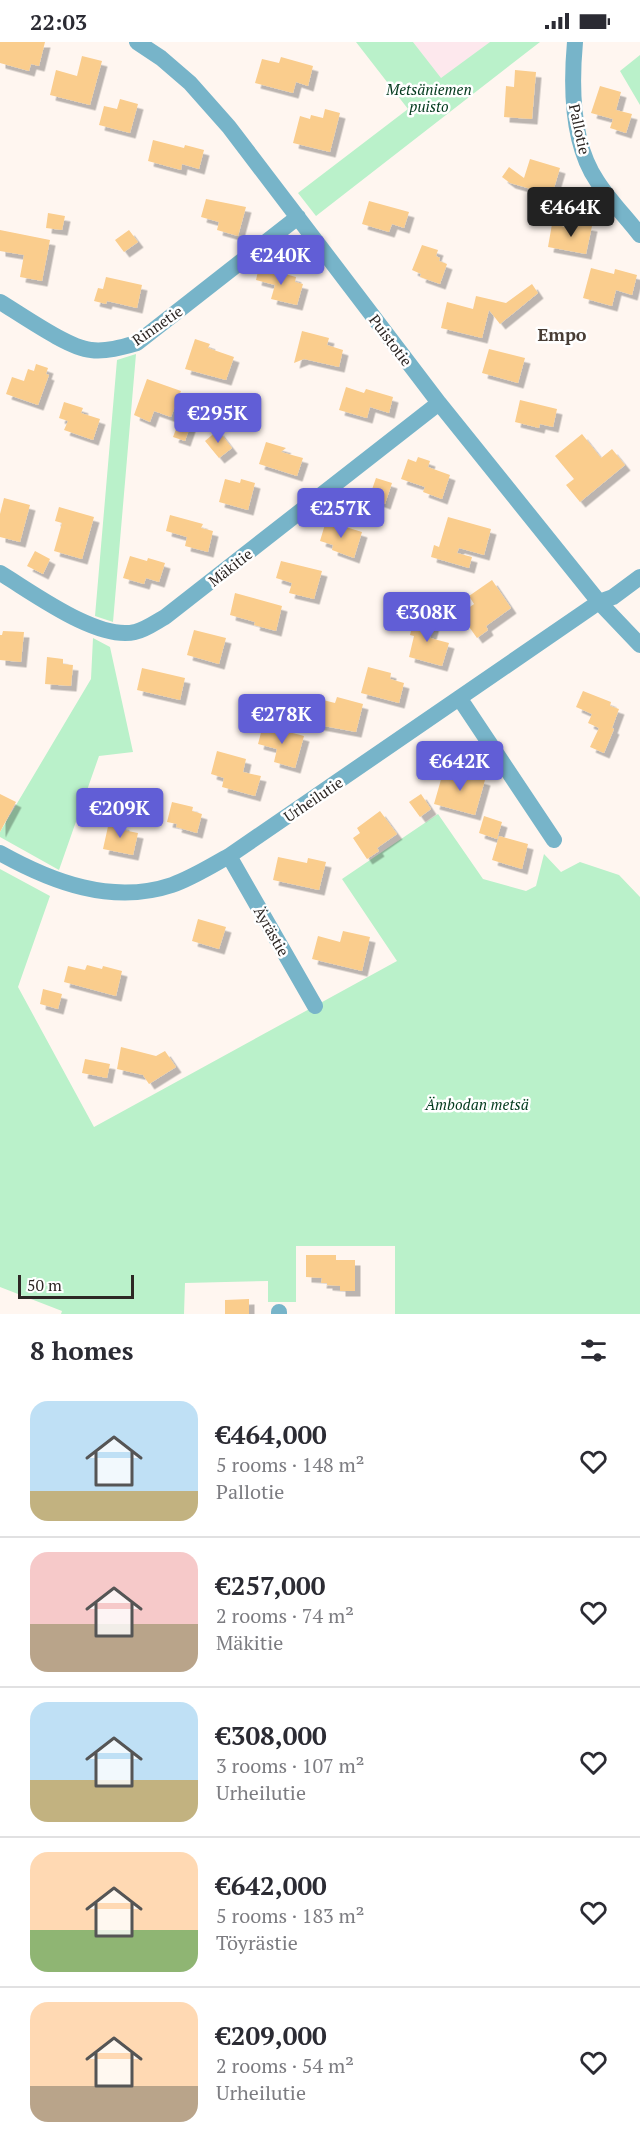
<!DOCTYPE html>
<html lang="en">
<head>
<meta charset="utf-8">
<style>
	body { margin:0; font-family:"PT Serif",serif; background:#f2f2f3; color:#2b2b33; height:100vh; display:flex; flex-direction:column; font-size:22px; white-space:nowrap }
	* { box-sizing:border-box; margin:0 }
	p { font-size:20px; color:#7c7c81 }
	.icon { flex:none; width:33px; height:33px; fill:none; stroke:currentColor; stroke-width:2; stroke-linecap:round; stroke-linejoin:round }
	.map { position:relative; height:1272px; overflow:hidden }
	.panel { display:flex; flex-direction:column; background:#fff; flex:1 }
	.panel>* { flex:none }
	.scale { position:absolute; left:18px; bottom:15px; width:116px; box-sizing:border-box; padding-left:6px; border:3px solid #2d2724; border-top:0; font-size:16px; line-height:21px; white-space:nowrap; color:#2d2724; -webkit-text-stroke:4px #fff; paint-order:stroke }
	.price { position:absolute; translate:-50% -51px; padding:0 14px; border-radius:6px; background:#615ed6; color:#fff; font-size:20px; line-height:39px; filter:drop-shadow(0 2px 3px #0008) }
	.price::after { content:''; position:absolute; left:50%; top:36px; width:18px; height:14px; margin-left:-9px; background:inherit; clip-path:polygon(0 0,100% 0,50% 100%) }
	.price.current { background:#222; color:#fff }
	ul { padding:0; list-style:none }
	li { display:flex; align-items:center; gap:18px; height:150px; padding:0 30px }
	li+li { border-top:2px solid #e1e1e2 }
	li span { display:grid; place-items:center; flex:none; width:168px; height:120px; border-radius:18px; color:#555 }
	li>.icon { margin-inline-start:auto }
	span .icon { width:72px; height:72px; fill:#fffc; stroke-width:1 }
	li b { font-size:26px }
	h2 { display:flex; justify-content:space-between; align-items:center; height:72px; padding:0 30px; font-size:26px }
	.status { display:flex; justify-content:space-between; align-items:center; height:42px; padding:0 30px; background:#fff; direction:ltr }
	.status svg { height:16px; fill:currentColor }
	.map>svg:first-child { display:block }
	.industrial { fill:#fde8ed }
	.green { fill:#baf1ca }
	.building { fill:#facd8d; filter:url(#shadow) }
	.lines { fill:none; stroke-linecap:round; stroke-linejoin:round }
	.minor { stroke:#77b4c9; stroke-width:16 }
	.labels { text-anchor:middle; dominant-baseline:central; stroke-width:5; stroke-linejoin:round; paint-order:stroke }
	.park-label { font-size:15px; font-style:italic; fill:#02391c; stroke:#fff }
	.street-label { font-size:15px; fill:#2d2724; stroke:#fff }
	.quarter-label { font-size:18px; font-weight:bold; fill:#483d35; stroke:#fff }
</style>
</head>
<body>
<div class="status"><b>22:03</b><svg viewBox="0 0 49 12"><path d="M0 12V9h3v3zM5 12V6h3v6zM10 12V3h3v9zM15 12V0h3v12zM26 1h20v11H26zM47 4h2v5h-2z"/></svg></div>
<div class="map">
<svg width="640" height="1272" viewBox="0 0 640 1272">
	<defs>
		<filter id="shadow"><feDropShadow dx="5.5" dy="5.5" stdDeviation="0" flood-color="#0004"/></filter>
	</defs>
	<rect width="100%" height="100%" fill="#fff6f0"/>
	<path class="industrial" d="M413,0h77l-49,37z"/>
	<path class="green" d="M356,0h57l28,36 49,-36h50l-224,174 -18,-23 110,-84z
		M640,13v50l-20,-34z
		M136,312l-23,268 -18,-6 22,-256z
		M93,596l17,9 23,105 -34,4 -40,114 -59,-33v-5l91,-153z
		M438,772l45,65 43,12 10,-5 8,-32 17,18 19,-10 39,13 21,22v417h-245v-68h-99v56h-28v-21l-83,2 -1,31h-123l1,-3 -62,-24v-418l50,27 -32,91 76,140 303,-166 -55,-82z"/>
	<path class="building" d="M0,0h45l-6,24 -8,-2 -2,7 -29,-8z
		M82,14l20,5 -12,44 -40,-10 6,-25 21,6z
		M281,15l32,9 -5,20 -12,-4 -3,11 -38,-10 7,-24 17,4z
		M515,28l21,2 -4,47 -28,-2 2,-31 8,1z
		M600,44l21,6 -5,18 16,4 -6,19 -16,-5 3,-9 -22,-6z
		M120,57l18,5 -8,29 -31,-8 5,-19 13,3z
		M325,67l15,4 -10,39 -37,-9 7,-27 10,3 1,-4 12,3z
		M153,98l31,8 1,-3 19,5 -5,19 -17,-5 -1,6 -33,-9z
		M530,117l30,9 -8,27 -42,-12 -8,-6 7,-10 15,11z
		M206,157l40,8 -8,29 -21,-6 2,-8 -18,-5z
		M369,159l40,11 -5,16 -12,-4 -3,8 -27,-8z
		M48,171l17,3 -3,14 -16,-2z
		M571,180l21,4 -6,28 -38,-7 4,-23 18,4z
		M0,188l50,10 -8,41 -22,-4 4,-22 -24,-4z
		M129,188l9,12 -14,10 -9,-12z
		M422,203l16,5 -2,6 4,2 -1,3 8,3 -7,20 -20,-7 1,-3 -9,-4z
		M259,225l37,10 -1,5 8,2 -6,21 -26,-6 4,-14 -19,-5z
		M591,226l23,6 1,-5 22,6 -5,20 -16,-5 -4,16 -29,-8z
		M106,235l36,8 -5,23 -30,-7 -1,3 -12,-3 4,-13 5,1z
		M532,242l6,9 -38,31 -11,-14 -7,28 -41,-10 6,-26 26,7 3,-13 30,7z
		M302,289l27,7 -2,7 16,5 -4,17 -35,-8 -10,4z
		M195,297l15,5 -2,4 26,9 -8,23 -41,-11z
		M489,307l36,9 -7,25 -36,-10z
		M36,322l12,4 -2,6 3,1 -11,30 -32,-11 6,-17 12,4 4,-12 6,2z
		M147,337l34,12 -10,26 -17,-6 -4,11 -16,-7z
		M346,345l18,6 2,-4 27,8 -4,16 -19,-6 -3,11 -28,-8z
		M520,358l37,9 -4,18 -13,-3 -1,4 -24,-6z
		M64,360l19,6 -2,5 19,6 -7,21 -29,-10 4,-9 -9,-3z
		M182,371l11,5 -8,23 -12,-4z
		M218,388l14,18 -13,10 -14,-17z
		M582,392l19,24 11,-9 13,16 -45,37 -14,-17 8,-6 -19,-23z
		M266,400l20,6 -5,4 22,6 -6,18 -38,-12z
		M418,415l12,4 -2,6 22,8 -8,24 -19,-7 2,-5 -24,-8 7,-20 8,3z
		M376,436l16,5 -7,21 -16,-6z
		M225,437l15,4 1,-4 14,4 -7,27 -29,-8z
		M4,456l26,7 -10,37 -20,-5v-23z
		M59,465l35,10 -12,42 -28,-8 8,-28 -7,-2z
		M170,473l33,9 -2,4 12,3 -5,21 -23,-6 2,-9 -21,-6z
		M448,475l43,12 -7,26 -25,-7 -2,5 15,4 -3,11 -38,-11 3,-12 5,2z
		M326,479l36,11 -8,26 -22,-8 1,-5 -13,-4z
		M35,509l15,8 -7,15 -16,-8z
		M130,514l17,5 1,-3 17,5 -6,19 -13,-4 -2,6 -21,-6z
		M281,519l41,10 -8,28 -25,-6 3,-10 -16,-5z
		M492,538l19,28 -25,18 2,4 -11,8 -17,-24 14,-10 -5,-8z
		M235,551l47,13 -6,25 -22,-6 1,-3 -25,-7z
		M415,573l20,5 -5,18 19,5 -7,23 -33,-9 5,-21 -4,-1z
		M194,588l32,8 -7,26 -32,-9z
		M3,589l21,1 -3,30 -21,-2v-25h2z
		M47,615l16,2v5l10,1 -2,21 -26,-2z
		M368,625l23,6 -1,6 14,4 -5,20 -38,-10z
		M142,626l43,10 -5,22 -43,-10z
		M583,649l28,11 -1,4 9,3 -7,19 2,1 -10,24 -14,-6 9,-19 -11,-5 4,-9 -16,-7z
		M337,655l26,7 -7,28 -43,-8 6,-25 16,4z
		M263,683l41,11 -9,32 -21,-6 3,-13 -19,-5z
		M217,709l29,8 -3,13 18,4 -6,20 -33,-9 2,-9 -13,-4z
		M444,727l41,11 -10,35 -41,-11z
		M0,752l16,8 -16,30z
		M421,752l10,15 -11,8 -11,-15z
		M172,760l21,5 -1,4 10,3 -5,19 -21,-6 1,-3 -10,-2z
		M380,769l17,23 -20,14 2,3 -12,8 -14,-21 7,-5 -3,-5z
		M484,774l18,6 -5,17 -18,-6z
		M109,780l15,3 -1,5 15,3 -5,22 -30,-6z
		M499,794l29,8 -6,25 -30,-9z
		M278,815l29,6 1,-5 18,4 -7,28 -46,-10z
		M198,877l28,8 -7,22 -27,-8z
		M343,889l27,6 -8,34 -50,-12 6,-23 22,6z
		M87,923l15,4 1,-3 19,5 -6,25 -52,-14 4,-16 17,4z
		M43,947l19,5 -4,15 -18,-5z
		M121,1005l35,9 9,-5 11,16 -27,17 -6,-9 -26,-6z
		M85,1017l25,5 -3,14 -25,-5z
		M306,1213h30v5h19v31h-15v-5l-13,-1v-2h-6l1,-5 -16,-1z
		M249,1257v15h-24v-14z"/>
	<g class="lines">
		<path class="minor" d="M137,0l24,16 29,25 39,44 210,276 160,199 41,43
			M575,0c-4,44 -4,101 22,139 12,19 29,36 43,54
			M0,260c22,13 68,46 91,48 15,2 32,-3 46,-7l161,-126
			M0,531c32,19 97,68 135,59 10,-2 21,-10 30,-15l274,-214
			M460,657l94,141
			M0,811c52,29 112,52 172,32 20,-7 39,-19 57,-29l370,-254 14,-5 27,-20
			M229,814l86,150
			M279,1270v2"/>
	</g>
	<g class="labels">
		<g class="park-label">
			<text x="429" y="47">Metsäniemen<tspan x="429" dy="17">puisto</tspan></text>
			<text x="477" y="1062">Ämbodan metsä</text>
		</g>
		<g class="street-label">
			<text transform="translate(580 87) rotate(78)">Pallotie</text>
			<text transform="translate(157 283) rotate(-35)">Rinnetie</text>
			<text transform="translate(391 298) rotate(53)">Puistotie</text>
			<text transform="translate(230 525) rotate(-38)">Mäkitie</text>
			<text transform="translate(313 757) rotate(-34)">Urheilutie</text>
			<text transform="translate(272 889) rotate(60)">Äyrästie</text>
		</g>
		<g class="quarter-label">
			<text x="562" y="292">Empo</text>
		</g>
	</g>
</svg>
<div class="scale">50 m</div>
<b class="price current" style="left:571px;top:196px">€464K</b>
<b class="price" style="left:281px;top:244px">€240K</b>
<b class="price" style="left:218px;top:402px">€295K</b>
<b class="price" style="left:341px;top:497px">€257K</b>
<b class="price" style="left:427px;top:601px">€308K</b>
<b class="price" style="left:282px;top:703px">€278K</b>
<b class="price" style="left:460px;top:750px">€642K</b>
<b class="price" style="left:120px;top:797px">€209K</b>
</div>
<section class="panel">
<h2>8 homes<svg class="icon" aria-label="filters" viewBox="0 0 24 24"><path d="M4 7h16M4 17h16"/><circle cx="9" cy="7" r="2"/><circle cx="15" cy="17" r="2"/></svg></h2>
<ul>
<li><span style="background:linear-gradient(#bfe0f5 75%,#c2b280 0)"><svg class="icon" aria-label="home" viewBox="0 0 24 24"><path d="M3 11l9-7 9 7M6 9v11h12V9"/></svg></span><div><b>€464,000</b><p>5 rooms · 148 m²</p><p>Pallotie</p></div><svg class="icon" aria-label="heart" viewBox="0 0 24 24"><path d="M12 20l-8-8c-3-5 5-10 8-4 3-6 11-1 8 4z"/></svg></li>
<li><span style="background:linear-gradient(#f6c9c9 60%,#b9a48a 0)"><svg class="icon" aria-label="home" viewBox="0 0 24 24"><path d="M3 11l9-7 9 7M6 9v11h12V9"/></svg></span><div><b>€257,000</b><p>2 rooms · 74 m²</p><p>Mäkitie</p></div><svg class="icon" aria-label="heart" viewBox="0 0 24 24"><path d="M12 20l-8-8c-3-5 5-10 8-4 3-6 11-1 8 4z"/></svg></li>
<li><span style="background:linear-gradient(#bfe0f5 65%,#c2b280 0)"><svg class="icon" aria-label="home" viewBox="0 0 24 24"><path d="M3 11l9-7 9 7M6 9v11h12V9"/></svg></span><div><b>€308,000</b><p>3 rooms · 107 m²</p><p>Urheilutie</p></div><svg class="icon" aria-label="heart" viewBox="0 0 24 24"><path d="M12 20l-8-8c-3-5 5-10 8-4 3-6 11-1 8 4z"/></svg></li>
<li><span style="background:linear-gradient(#ffd9b3 65%,#8fb573 0)"><svg class="icon" aria-label="home" viewBox="0 0 24 24"><path d="M3 11l9-7 9 7M6 9v11h12V9"/></svg></span><div><b>€642,000</b><p>5 rooms · 183 m²</p><p>Töyrästie</p></div><svg class="icon" aria-label="heart" viewBox="0 0 24 24"><path d="M12 20l-8-8c-3-5 5-10 8-4 3-6 11-1 8 4z"/></svg></li>
<li><span style="background:linear-gradient(#ffd9b3 70%,#b9a48a 0)"><svg class="icon" aria-label="home" viewBox="0 0 24 24"><path d="M3 11l9-7 9 7M6 9v11h12V9"/></svg></span><div><b>€209,000</b><p>2 rooms · 54 m²</p><p>Urheilutie</p></div><svg class="icon" aria-label="heart" viewBox="0 0 24 24"><path d="M12 20l-8-8c-3-5 5-10 8-4 3-6 11-1 8 4z"/></svg></li>
</ul>
</section>
</body>
</html>
